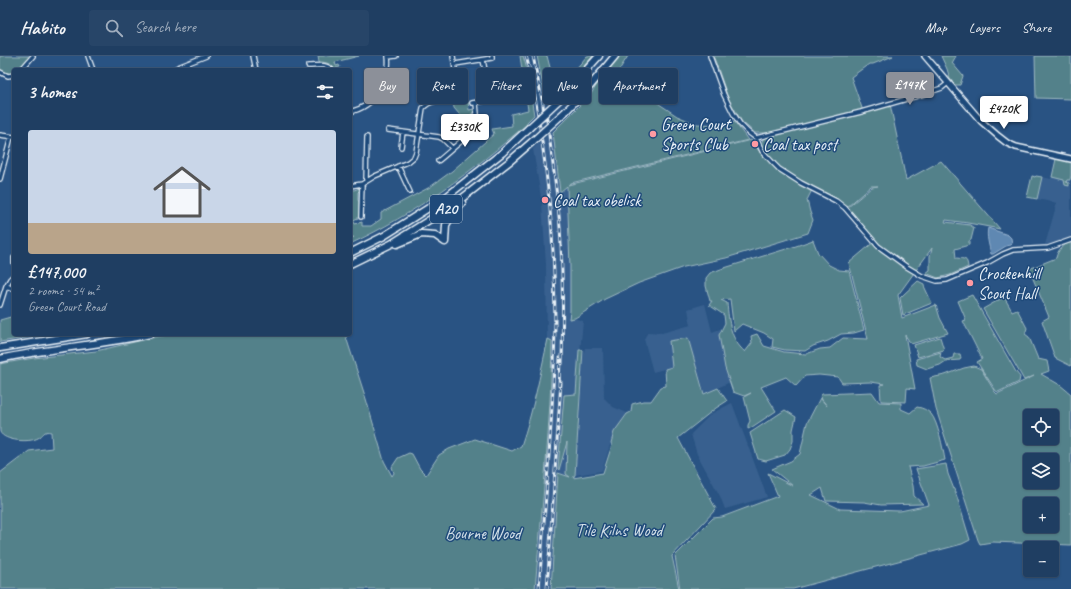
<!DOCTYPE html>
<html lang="en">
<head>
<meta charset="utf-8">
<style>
	body { margin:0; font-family:Caveat,sans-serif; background:#274568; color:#f1f3f6; height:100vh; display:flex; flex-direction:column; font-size:15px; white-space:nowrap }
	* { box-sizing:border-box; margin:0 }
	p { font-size:13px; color:#a1aebe }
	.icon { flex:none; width:22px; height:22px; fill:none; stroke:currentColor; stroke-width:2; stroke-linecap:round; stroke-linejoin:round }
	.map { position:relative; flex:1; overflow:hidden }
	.panel { position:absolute; left:12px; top:12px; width:340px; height:268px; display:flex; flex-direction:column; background:#1f3e62; border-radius:4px; box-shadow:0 1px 3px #0004,0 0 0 1px #3c5777 }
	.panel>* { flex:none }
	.hud { position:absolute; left:364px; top:12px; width:380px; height:36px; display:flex; gap:8px }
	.fabs { position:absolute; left:1023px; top:353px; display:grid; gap:8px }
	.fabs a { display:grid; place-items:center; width:36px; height:36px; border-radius:4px; background:#1f3e62; box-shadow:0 1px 3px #0004,0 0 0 1px #3c5777; font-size:20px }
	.price { position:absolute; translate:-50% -34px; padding:0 9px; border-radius:4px; background:#fff; color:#222; font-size:13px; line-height:26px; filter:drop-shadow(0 1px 2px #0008) }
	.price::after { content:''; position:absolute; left:50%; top:24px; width:12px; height:9px; margin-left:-6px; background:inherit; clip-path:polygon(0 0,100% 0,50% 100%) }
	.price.active { background:#8c9099; color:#fff }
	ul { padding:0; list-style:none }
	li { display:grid; align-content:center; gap:8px; height:212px; padding:0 16px }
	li+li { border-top:1px solid #3c5777 }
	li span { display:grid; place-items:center; height:124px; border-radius:4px; color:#555 }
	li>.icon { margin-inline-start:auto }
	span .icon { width:72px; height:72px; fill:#fffc; stroke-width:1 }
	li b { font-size:17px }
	h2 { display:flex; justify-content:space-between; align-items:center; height:48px; padding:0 16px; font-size:17px }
	.tag { padding:0 14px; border-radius:4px; background:#1f3e62; box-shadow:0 1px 3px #0004,0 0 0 1px #3c5777; font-size:14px; line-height:36px }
	.tag.active { background:#8c9099; color:#fff }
	header { display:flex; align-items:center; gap:24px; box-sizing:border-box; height:56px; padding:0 20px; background:#1f3e62; border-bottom:1px solid #3c5777 }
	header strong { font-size:19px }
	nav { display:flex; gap:22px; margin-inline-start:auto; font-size:14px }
	.search { width:280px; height:36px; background:#274568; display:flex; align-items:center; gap:10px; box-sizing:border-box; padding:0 14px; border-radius:4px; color:#a1aebe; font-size:15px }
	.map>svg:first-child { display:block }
	.built { fill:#39618f }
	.green { fill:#53818a; stroke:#9eb9c1; fill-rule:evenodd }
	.water { fill:#5f88b2; stroke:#96b2ce }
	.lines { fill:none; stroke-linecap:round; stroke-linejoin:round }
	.minor-casing { stroke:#e8f1f8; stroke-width:6 }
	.secondary-casing { stroke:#e8f1f8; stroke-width:8 }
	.trunk-casing { stroke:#e8f1f8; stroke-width:9 }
	.minor { stroke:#1f4a7a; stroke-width:3.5 }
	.secondary { stroke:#1f4a7a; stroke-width:5 }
	.trunk { stroke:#1f4a7a; stroke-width:6 }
	.rail-casing { stroke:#e8f1f8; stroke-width:3 }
	.rail { stroke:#1f4a7a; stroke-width:1.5; stroke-dasharray:4.5; stroke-linecap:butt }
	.trunk-bridge-casing { stroke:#e8f1f8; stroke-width:9; stroke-linecap:butt }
	.trunk-bridge { stroke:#1f4a7a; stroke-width:6 }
	.poi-dot { fill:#ff9aa2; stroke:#1f4a7a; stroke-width:1.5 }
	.labels { text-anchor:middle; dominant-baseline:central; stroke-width:3; stroke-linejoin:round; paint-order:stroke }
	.shield { fill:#1f4a7a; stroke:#acbfd2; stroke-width:1 }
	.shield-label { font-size:16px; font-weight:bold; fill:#e8f1f8 }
	.poi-label { font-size:17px; fill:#e8f1f8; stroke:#1f4a7a; text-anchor:start }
	.park-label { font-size:17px; fill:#d2e0e8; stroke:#1f4a7a }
</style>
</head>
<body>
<header>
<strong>Habito</strong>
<div class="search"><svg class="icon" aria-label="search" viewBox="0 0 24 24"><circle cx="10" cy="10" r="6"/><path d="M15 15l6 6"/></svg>Search here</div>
<nav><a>Map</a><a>Layers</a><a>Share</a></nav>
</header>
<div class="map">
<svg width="1071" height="533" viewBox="0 0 1071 533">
	<rect width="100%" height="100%" fill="#295383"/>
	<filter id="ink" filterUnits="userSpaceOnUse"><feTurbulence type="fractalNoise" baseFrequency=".025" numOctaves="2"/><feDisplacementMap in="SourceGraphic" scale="8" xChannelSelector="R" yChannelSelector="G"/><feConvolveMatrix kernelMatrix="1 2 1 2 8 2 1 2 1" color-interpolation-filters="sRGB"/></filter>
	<g filter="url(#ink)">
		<path class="built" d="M561,67l6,63 6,132 10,3 -16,161 -16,107h-17l4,-99 9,-151 -1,-75 -4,-61 -9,-54z
			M1056,103l15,3v13l-2,10 2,1v52l-15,5 -11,2 12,-42 -30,-6 5,-22 19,4z
			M705,248l7,28 14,-5 8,53 -29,14 -17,-56 -16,29 -19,5 -9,-33 4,-7 14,1 29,-8 -3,-16z
			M585,292h18l1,50 9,9 14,6 -13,19 -12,39 -27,4 8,-118z
			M732,347l35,94 -42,12 -5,-13 -23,-42 -6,-20 20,-20z"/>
		<path class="green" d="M0,0h30l-12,14h-4v3c-6,2 -9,0 -14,-4z
			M318,0h41l-24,6 1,4 3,-1 1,2 -4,1 1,2h-1c-5,-6 -9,-8 -17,-8z
			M520,0h3l3,10 8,49 -7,7v2c-54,47 -112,90 -177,120v-5l4,-2 -4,1v-48h4l6,-2v2l-2,2v8l1,2v14l-1,2 -5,2 2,4 7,-2v4h9l10,-7v-6l49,-26 22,-16 42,-37 -2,-5 20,-3 -1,-12 17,-4z
			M537,0h10l6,23 16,-2 18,-21h6l-31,34 -16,12z
			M615,0h13l-12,19 61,41 12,5 8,3 29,1 8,-4 14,19 -177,43 -3,2 183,-45 9,12 18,19 34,19 -5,10 3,12 3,8 -5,13 -82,25 -42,9 -45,16 -34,16 -30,19 -6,1 1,-8v-45l-3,-80 -7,6 -7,-60 38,-38z
			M713,0h180l-20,8h-4l-18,13 12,34 -86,22h-22l-13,-11 -14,-24 -12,-35z
			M941,0h15l-4,7 11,13 -3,9h-5l-5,-6 -3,-10z
			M1035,0h36v43l-35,-1z
			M462,37l1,1 1,8 4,-1 1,9 5,-1v2l-3,4 -6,6 -11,-13 -1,-6 6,-2z
			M890,48l16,76 35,-19 59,68 -32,-6 -22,-3 -1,2 25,3 4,3 -3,12 -2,1v4l-14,4 1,9c9,1 11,0 12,9l-18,8 -12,3 -12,-5 4,-3v-14l2,-8 -34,47 4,23 34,-13 4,13 8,15 -37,11 -6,-9 10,54 -8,-1 -1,14 -25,-1 -1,-16 4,-1 -13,-2 -29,1 -4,-6 -19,-2 -14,1 -9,10 -10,-9 -25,10 15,24 -24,16 -4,2v-4l2,-4 -6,-24 7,-4 -7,3 -11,-4 -8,-24 -6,-33 6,-12 -1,-8 -15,-10 3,-4h-2l-4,-15v-8l4,-5 11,-4 75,-23 17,-6 5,13 11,12 10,5 10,1 15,59 -10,3 -13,1 -13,7 -15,5 -8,5 -20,-1 -13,-3 1,-8 -9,-6 -22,-9 -8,7 -4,-32 -9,1 6,3c2,19 3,36 18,49l7,-9 -1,-7 6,-2 7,12 20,6 22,2 14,-5 10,-1 13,-10 25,1 -19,-76 26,-22 -28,-33 25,-21 6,-1h-7l-25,22c-29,-17 -68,-33 -86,-62l4,-9z
			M1056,103l15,3v13l-1,5h-3l-1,2 3,1v3l-4,-1 -1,-5 -12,-3z
			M1032,120l3,1 1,-1 6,1 -5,22 -10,-2z
			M1071,186v124l-16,-8 -13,-37 7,-4 -20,-48 27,-11c2,-9 7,-13 15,-16z
			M918,225l6,3v2l8,17 -29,12 -3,-17 3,-3z
			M972,239l44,77 4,5 -1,5 -21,10 -2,-1 -19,-29 5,-3 -19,-38 3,-1 -8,-19z
			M1004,241l8,14 5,-2 10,19 -2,6 4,3 9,22 9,2 2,10 -8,3 19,11 11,9v151l-79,-3 -12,2 -2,-4 -42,-131 -6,-31 15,-3 19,-7 10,-2 7,3 14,23 2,2 37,-18 -10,4 -41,-71zM1030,360h22v22h-22zM1030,404h22v22h-22zM1030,448h22v22h-22z
			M14,260v18h35l-49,8v-22z
			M176,278h169l21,65 18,62 8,15 2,-3 -2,-6 6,-9 11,-5 3,1 8,15 6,6 13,-20 10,-6 26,-10 37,12 9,-5c12,-35 19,-71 27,-107l4,2c-1,83 -10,166 -17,248h-535v-116l29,-22 23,-3 -1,-16c-8,-2 -7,3 -13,6 -9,5 -34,3 -38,-6v-68l34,-6 62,-7 60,-14z
			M940,281l4,13 -26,7 -4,-12z
			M688,282l16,56 14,-6 9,13 -11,7 -38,30 38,71 -44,47 7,33h-128l7,-116 12,4 -4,-3 1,-32 -8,28 -1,-1 6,-74 12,-1 3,-44h4l-8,125 -2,3 30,-5 9,-28 -1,-2 3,-11 13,-18 4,-2 1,-8 11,-3h8l10,-14 5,-1 -1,-17 7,-2 -3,-26z
			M941,296l-1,5 5,3 8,-2 1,-4h6l1,4 -1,2 -14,1 -6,4 -13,4 -10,-4 -1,-6z
			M872,336l7,10 22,1v6l9,4 7,-6c6,1 10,3 14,7 7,8 12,35 14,46l-22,6 -15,1 5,19 1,10 9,8 -42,1 -17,-3 -38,-1 -4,-13 -11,7 29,14 60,2 29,-6 -13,-36 30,-5 2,10 9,23 13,43 -8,4 -169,45h-113l-5,-33 38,-38 9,-1 56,-21 -10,-23 25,13 -21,-17 19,-8 9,-7 7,-31 13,-25 7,8 -7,-9 2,-3z
			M785,354l11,7 -3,13v11l-3,8 -5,6 -19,6 -8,-2 -8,-26z"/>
		<path class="water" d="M988,172l20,7 3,3 1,6 -1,1 -5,1 -13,8h-2c-2,-9 -5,-18 -3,-26z"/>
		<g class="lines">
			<g class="minor-casing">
				<path id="minor" d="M88,0l5,14
					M253,0l3,14
					M710,0l14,39 9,18 7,11 8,8 8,6 6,13 12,13 5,5 22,14 35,18 9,7 33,38 29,21 15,9 15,5 10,-1 40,-17 16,-9 10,-4 35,-2 23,-8
					M388,1l8,-1
					M455,8l37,-6v-2
					M308,10c9,0 18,-3 24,4
					M21,14l12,-14
					M173,14l5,-3 28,-11
					M0,16l8,4 6,-1
					M472,47l19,-3 -8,-40
					M350,56c25,-6 41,-30 38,-56
					M469,65l8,-7 -1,-11
					M388,74l51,7 4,2 9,9
					M0,79l14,2
					M756,82l105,-26 63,-18 18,-6 6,-5
					M401,91l2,-15
					M438,105c10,-8 19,-17 30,-25
					M398,110l12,26
					M0,123l11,-42
					M366,125l1,-44
					M350,130l12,-2
					M361,161l1,-33 13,-8 33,-14 6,-5 2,-5 7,-44c8,-9 22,-8 34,-10l2,-3 -6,-39
					M14,202v5
					M6,230l4,-7 4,-4
					M0,249l6,-19 8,3"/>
			</g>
			<g class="secondary-casing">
				<path id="secondary" d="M925,0l56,65 17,15 9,7 9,4 55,12"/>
			</g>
			<g class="trunk-casing">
				<path id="trunk" d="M561,42l38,-42
					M566,55l24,-25 25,-30
					M445,186l1,-17 10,-17 6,-5
					M397,188l24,-10 14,1 10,7
					M350,197l34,-17 62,-39 56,-44 27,-25
					M350,208l41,-20 65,-41 54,-42 23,-20
					M0,292l87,-14
					M0,303c50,-11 101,-14 150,-25"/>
			</g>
			<use href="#minor" class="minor"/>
			<use href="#secondary" class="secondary"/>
			<use href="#trunk" class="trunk"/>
			<g class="rail-casing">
				<path id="rail" d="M526,0c8,28 12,57 16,86 9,60 13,121 13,181 -1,89 -10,178 -16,266
					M533,0l10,48 1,15
					M546,56c5,39 11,77 14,115 3,46 3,91 2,137
					M559,330l1,-28
					M547,533l14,-207"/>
			</g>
			<use href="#rail" class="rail"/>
			<g class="trunk-bridge-casing">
				<path id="trunk-bridge" d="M529,72l32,-30
					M533,85l33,-30"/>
			</g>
			<use href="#trunk-bridge" class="trunk-bridge"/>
		</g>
	</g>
	<g class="poi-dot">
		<circle cx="653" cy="78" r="4"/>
		<circle cx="755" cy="88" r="4"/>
		<circle cx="545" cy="144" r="4"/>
		<circle cx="970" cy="227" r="4"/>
	</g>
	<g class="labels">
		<rect class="shield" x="430" y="139" width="32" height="28" rx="3"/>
		<g class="shield-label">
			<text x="446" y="153">A20</text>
		</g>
		<g class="poi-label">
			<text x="661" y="68">Green Court<tspan x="661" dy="20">Sports Club</tspan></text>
			<text x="763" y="88">Coal tax post</text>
			<text x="553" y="144">Coal tax obelisk</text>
			<text x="978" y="217">Crockenhill<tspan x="978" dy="20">Scout Hall</tspan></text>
		</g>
		<g class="park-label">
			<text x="619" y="474">Tile Kilns Wood</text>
			<text x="483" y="477">Bourne Wood</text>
		</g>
	</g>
</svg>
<div class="fabs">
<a><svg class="icon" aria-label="locate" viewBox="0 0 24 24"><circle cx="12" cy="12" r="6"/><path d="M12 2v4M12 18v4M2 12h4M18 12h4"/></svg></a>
<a><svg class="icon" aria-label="layers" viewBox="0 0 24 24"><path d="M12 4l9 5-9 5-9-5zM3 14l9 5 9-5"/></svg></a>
<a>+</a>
<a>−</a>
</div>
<b class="price active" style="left:910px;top:50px">£147K</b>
<b class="price" style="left:1004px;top:74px">£420K</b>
<b class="price" style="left:465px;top:92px">£330K</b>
<div class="hud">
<a class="tag active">Buy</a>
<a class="tag">Rent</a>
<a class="tag">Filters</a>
<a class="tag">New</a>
<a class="tag">Apartment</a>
</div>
<section class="panel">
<h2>3 homes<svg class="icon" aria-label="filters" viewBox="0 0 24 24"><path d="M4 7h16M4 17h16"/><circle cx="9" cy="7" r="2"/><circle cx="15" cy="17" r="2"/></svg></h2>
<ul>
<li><span style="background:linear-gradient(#c9d6e8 75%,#b9a48a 0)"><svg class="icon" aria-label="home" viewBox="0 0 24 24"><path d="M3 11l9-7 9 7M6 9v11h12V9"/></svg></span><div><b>£147,000</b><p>2 rooms · 54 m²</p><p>Green Court Road</p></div></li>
</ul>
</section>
</div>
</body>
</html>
